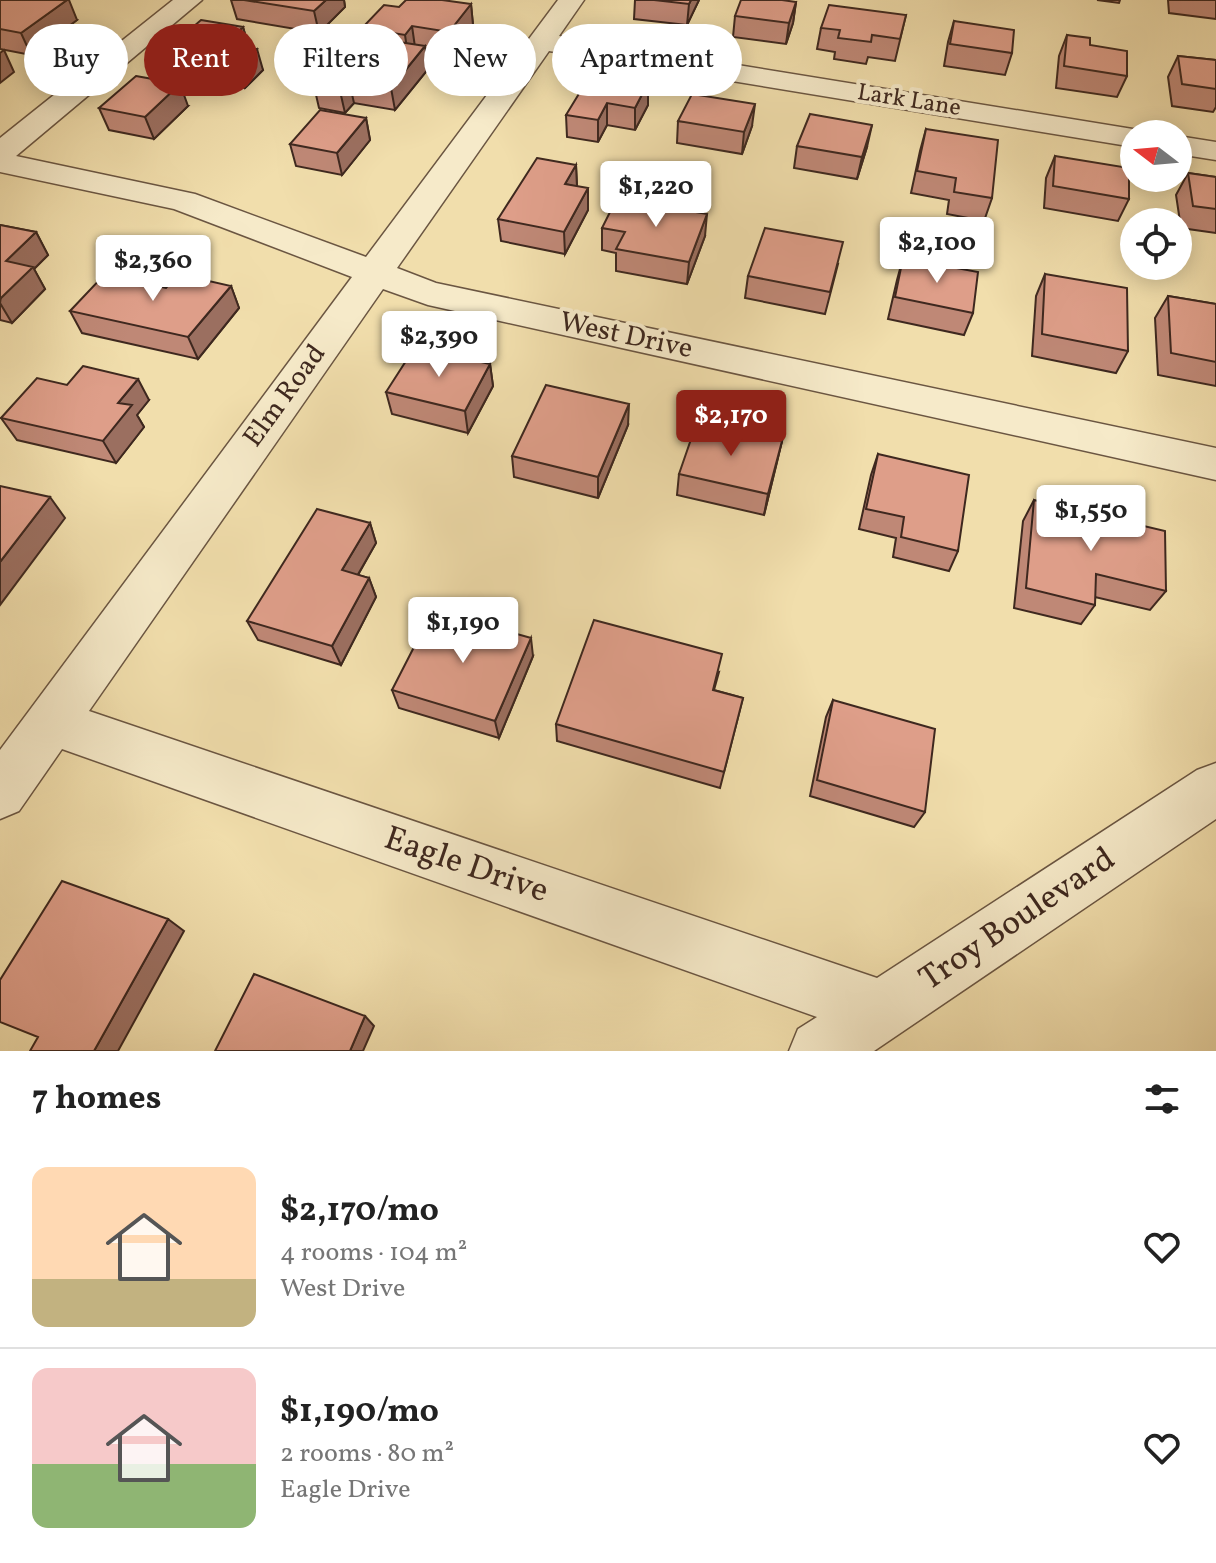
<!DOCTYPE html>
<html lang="en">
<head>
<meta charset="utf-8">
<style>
	body { margin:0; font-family:Vollkorn,serif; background:#f6f6f6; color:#222; height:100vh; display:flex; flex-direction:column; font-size:30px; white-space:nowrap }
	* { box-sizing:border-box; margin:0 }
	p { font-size:26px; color:#767676 }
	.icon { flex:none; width:44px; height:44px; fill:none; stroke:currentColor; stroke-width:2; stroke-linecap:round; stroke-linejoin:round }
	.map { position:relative; height:1051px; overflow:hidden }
	.details { display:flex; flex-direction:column; background:#fff; flex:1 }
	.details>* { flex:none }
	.banner { position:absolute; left:24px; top:24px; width:800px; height:72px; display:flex; gap:16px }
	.needle { width:52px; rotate:286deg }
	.fabs { position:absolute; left:1120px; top:120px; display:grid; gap:16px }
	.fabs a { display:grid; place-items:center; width:72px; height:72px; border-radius:50%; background:#fff; box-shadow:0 4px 20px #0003; font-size:40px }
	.price { position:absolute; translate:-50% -68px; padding:0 18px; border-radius:8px; background:#fff; color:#222; font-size:26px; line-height:52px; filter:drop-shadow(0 2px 4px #0008) }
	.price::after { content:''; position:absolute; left:50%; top:48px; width:24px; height:18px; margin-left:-12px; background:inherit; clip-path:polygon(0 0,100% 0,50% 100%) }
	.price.current { background:#8f2418; color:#fff }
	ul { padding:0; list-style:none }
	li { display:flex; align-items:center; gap:24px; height:200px; padding:0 32px }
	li+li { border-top:2px solid #e0e0e0 }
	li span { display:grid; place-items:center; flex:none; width:224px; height:160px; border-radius:16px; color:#555 }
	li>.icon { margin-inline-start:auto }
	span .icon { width:96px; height:96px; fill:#fffc; stroke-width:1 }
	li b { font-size:34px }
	h2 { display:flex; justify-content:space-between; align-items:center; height:96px; padding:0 32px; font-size:34px }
	.tag { padding:0 28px; border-radius:36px; background:#fff; box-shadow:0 4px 20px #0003; font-size:28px; line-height:72px }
	.tag.current { background:#8f2418; color:#fff }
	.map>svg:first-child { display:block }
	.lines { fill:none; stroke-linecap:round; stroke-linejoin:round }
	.minor-casing { stroke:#6b5642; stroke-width:3 }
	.minor { fill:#f6eac9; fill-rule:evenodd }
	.wall { fill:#bf8876; stroke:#3e281f; stroke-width:2 }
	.shaded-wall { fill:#9b6f60; stroke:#3e281f; stroke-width:2 }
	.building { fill:#de9e89; stroke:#3e281f; stroke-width:2 }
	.labels { text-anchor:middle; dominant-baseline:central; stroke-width:8; stroke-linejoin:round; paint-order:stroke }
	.far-street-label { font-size:24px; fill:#3e281f; stroke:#f6eac9 }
	.street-label { font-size:28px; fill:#3e281f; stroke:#f6eac9 }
	.near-street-label { font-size:34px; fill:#3e281f; stroke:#f6eac9 }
</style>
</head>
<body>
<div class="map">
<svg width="1216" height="1051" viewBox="0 0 1216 1051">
	<rect width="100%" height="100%" fill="#f1deac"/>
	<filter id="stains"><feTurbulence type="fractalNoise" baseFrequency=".0025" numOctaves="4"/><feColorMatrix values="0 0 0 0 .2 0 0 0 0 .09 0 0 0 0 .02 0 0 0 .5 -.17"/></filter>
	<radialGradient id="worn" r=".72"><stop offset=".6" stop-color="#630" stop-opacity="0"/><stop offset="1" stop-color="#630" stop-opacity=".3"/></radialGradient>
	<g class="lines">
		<g class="minor-casing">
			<path id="minor" d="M173,0h29l-186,156 179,38 171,63 192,-257h26l-25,36 586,95 2,3h-13v13l-585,-96 -152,217 39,15 780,165v32l-788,-175 -45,-16 -294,422 788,267 320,-208 19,-7v56l-342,232h-85l9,-22 19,-12 -755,-268 -43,62 -19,8v-69l352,-473 -178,-68 -174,-37v-34z
				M1178,136l38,6v18l-38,-6z"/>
		</g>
		<use href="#minor" class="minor"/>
	</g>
	<path class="wall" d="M0,0l77,20 -46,35 -31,-6z
		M231,0h113l1,7 -26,26 -82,-14z
		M635,0h64l-12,25 -53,-6z
		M1097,0h23l-1,3z
		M1168,0h48v19l-47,-6z
		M796,2l-3,21 -7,21 -53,-7 2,-21z
		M471,4l2,21 -22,28 -25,-4 3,19 -34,42 -41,-7 -9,10 -26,-5 -5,-22 50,-50 -2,-8 37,-21z
		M906,15l-11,46 -27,-4 -2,7 -32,-5 1,-7 -18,-3 4,-21z
		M954,21l58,32 -7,22 -61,-9 4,-24z
		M243,27l6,20 14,23 -18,18 -32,-5 -2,-7 -35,-6 -7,-22z
		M1067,35l23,10 37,31 -10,21 -61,-9 3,-32z
		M1178,56l38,4v47l-3,5 -41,-6 -4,-29z
		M648,83v22l-13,25 -28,-5 -9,17 -31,-5 -1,-22z
		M188,106l-34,33 -45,-9 -10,-22z
		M366,118l4,22 -28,35 -46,-9 -6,-22z
		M678,121l74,5 -10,28 -65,-11z
		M926,129l66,69 -8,23 -37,-7 2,-14 -38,-7 9,-42z
		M797,146l70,1 -10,32 -63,-11z
		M1055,156l74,43 -11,22 -74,-13 2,-30z
		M576,165l1,21 11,24 -23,44 -64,-13 -3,-22z
		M1188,173l28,4v56l-35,-5 -5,-33z
		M0,225l36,7 12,23 -14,14 11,20 -33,34 -12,-3z
		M602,228l103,8 -18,48 -71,-13v-18l-14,-3z
		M903,258l70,55 -9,22 -76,-16 9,-39z
		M838,264l-13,50 -80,-16 3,-22z
		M1045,274l83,77 -12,22 -84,-17 4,-60z
		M231,286l8,22 -41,51 -116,-26 -12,-22 96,-23z
		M1168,296l48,8v82l-58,-11 -3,-57z
		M490,364l3,22 -25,47 -76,-19 -6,-22z
		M67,385l82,15 -12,15 7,12 -28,36 -99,-23 -16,-22z
		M628,425l-30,73 -84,-21 -2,-21z
		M782,441l-18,74 -87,-20 2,-21z
		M878,454l80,97 -9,20 -56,-14 3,-19 -37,-9 12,-54z
		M1034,500l132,91 -16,19 -55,-13v8l-14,19 -67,-16 9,-87z
		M370,523l6,20 -18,32 11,3 7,19 -35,68 -83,-25 -11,-19z
		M533,656l-34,82 -100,-30 -7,-18z
		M719,672l-5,18 29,8 -23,90 -163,-47 -1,-17z
		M833,700l92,112 -11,15 -104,-31 16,-79z"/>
	<path class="shaded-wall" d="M67,0h2l8,20 -46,35 -10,-22z
		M326,0h18l1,7 -26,26 -5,-22z
		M691,0h8l-12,25 2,-21z
		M796,2l-3,21 -7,21 3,-21z
		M471,4l2,21 -22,28 -2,-21z
		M412,26l3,21 -7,9 -3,-21z
		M243,27l6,22 -23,-6z
		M425,46l4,22 -34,42 -4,-22z
		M257,49l6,21 -18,18 -7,-21z
		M4,50l10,22 -14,11v-30z
		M349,81l5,22 -9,10 -5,-22z
		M648,83v22l-13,25v-22z
		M180,84l8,22 -34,33 -9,-22z
		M607,103v22l-9,17v-22z
		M755,104l-3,22 -10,28 2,-22z
		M366,118l4,22 -28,35 -5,-22z
		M872,125l-5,22 -10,32 5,-22z
		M576,165l1,22 -12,-3z
		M588,188v22l-23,44 -1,-22z
		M707,214l-2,22 -18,48 2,-22z
		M36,232l12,23 -14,14 11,20 -33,34 -12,-20 6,-42z
		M231,286l8,22 -41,51 -10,-22z
		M490,364l3,22 -25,47 -3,-22z
		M138,379l11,21 -12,15 7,12 -28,36 -13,-22 15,-38z
		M629,404l-1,21 -30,73v-21z
		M782,441l-5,21 -13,53 4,-21z
		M50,497l15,21 -65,87v-43z
		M370,523l6,20 -27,47 -7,-20z
		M369,578l7,19 -35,68 -9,-19z
		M531,638l2,18 -34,82 -4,-17z
		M168,919l16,12 -66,120h-24z
		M365,1016l9,10 -11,25h-13z"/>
	<path class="building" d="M0,0h67l-46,33 -21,-4z
		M244,0h82l-12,11z
		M406,0h36l29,4 -22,28 -37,-6 -7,9 -43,-7 22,-23 15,2z
		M654,0h37l-2,4z
		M741,0h41l14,2 -7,21 -54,-7z
		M829,5l77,10 -6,24 -28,-4 -1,7 -33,-4 2,-8 -19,-2z
		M201,20l42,7 -17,16 31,6 -19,18 -32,-6 6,-5 -43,-8z
		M954,21l60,9 -2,23 -62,-9z
		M1067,35l23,3v7l37,6v25l-63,-10z
		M360,36l65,10 -34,42 -42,-7 -9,10 -26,-5z
		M1178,56l38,4v29l-34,-5z
		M591,74l57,9 -13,25 -28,-5 -9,17 -32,-5z
		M136,76l44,8 -35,33 -46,-9z
		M692,94l63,10 -11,28 -66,-11z
		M320,110l46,8 -29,35 -47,-9z
		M810,114l62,11 -10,32 -65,-11z
		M926,129l72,11 -6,58 -38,-6 2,-14 -39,-7z
		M1055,156l74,12v31l-76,-13z
		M537,158l39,7 -11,19 23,4 -24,44 -66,-13z
		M1188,173l28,4v32l-23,-3z
		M617,198l90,16 -18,48 -73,-13 9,-17 -23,-4z
		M0,225l36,7 -30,29 27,6 -33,32z
		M765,228l78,14 -13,50 -82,-16z
		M903,258l75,14 -5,41 -78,-16z
		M178,274l53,12 -43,51 -118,-26 34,-36 62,13z
		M1045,274l82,14 1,63 -86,-17z
		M1168,296l48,8v58l-45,-9z
		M415,347l75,17 -25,47 -79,-19z
		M83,366l55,13 -20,24 14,2 -29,36 -102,-23 36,-40 30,7z
		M546,385l83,19 -31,73 -86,-21z
		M697,422l85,19 -14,53 -89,-20z
		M878,454l91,21 -11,76 -57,-14 3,-20 -38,-8z
		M0,486l50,11 -50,65z
		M1034,500l131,31 1,60 -70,-17 -1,31 -69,-17z
		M317,509l53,14 -28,47 27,8 -37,68 -85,-25z
		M433,610l98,28 -36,83 -103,-31z
		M594,620l128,34 -9,36 30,8 -19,74 -168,-48z
		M833,700l102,29 -10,83 -108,-32z
		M62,881l106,38 -74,132h-64l8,-14 -38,-15v-42z
		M254,974l111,42 -15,35h-135z"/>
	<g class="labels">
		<g class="far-street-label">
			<text transform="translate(909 101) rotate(9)">Lark Lane</text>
		</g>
		<g class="street-label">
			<text transform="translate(626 336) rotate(12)">West Drive</text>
			<text transform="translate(285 396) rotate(-54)">Elm Road</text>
		</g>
		<g class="near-street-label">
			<text transform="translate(466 866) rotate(19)">Eagle Drive</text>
			<text transform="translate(1018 920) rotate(-34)">Troy Boulevard</text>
		</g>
	</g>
	<rect width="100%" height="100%" filter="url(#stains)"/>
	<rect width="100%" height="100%" fill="url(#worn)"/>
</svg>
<div class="fabs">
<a><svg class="needle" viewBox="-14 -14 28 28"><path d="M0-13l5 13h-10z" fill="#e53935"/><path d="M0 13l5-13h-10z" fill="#767676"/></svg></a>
<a><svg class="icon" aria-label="locate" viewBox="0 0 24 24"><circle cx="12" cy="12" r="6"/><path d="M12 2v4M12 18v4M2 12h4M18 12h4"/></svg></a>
</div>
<b class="price" style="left:656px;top:229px">$1,220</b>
<b class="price" style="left:937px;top:285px">$2,100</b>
<b class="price" style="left:153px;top:303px">$2,360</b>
<b class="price" style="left:439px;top:379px">$2,390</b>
<b class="price current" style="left:731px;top:458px">$2,170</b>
<b class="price" style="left:1091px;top:553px">$1,550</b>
<b class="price" style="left:463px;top:665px">$1,190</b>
<div class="banner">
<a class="tag">Buy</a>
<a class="tag current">Rent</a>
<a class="tag">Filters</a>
<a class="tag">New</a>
<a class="tag">Apartment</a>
</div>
</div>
<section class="details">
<h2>7 homes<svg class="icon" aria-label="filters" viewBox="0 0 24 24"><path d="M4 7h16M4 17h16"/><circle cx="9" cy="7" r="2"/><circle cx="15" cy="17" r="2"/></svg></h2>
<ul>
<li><span style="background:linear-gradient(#ffd9b3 70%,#c2b280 0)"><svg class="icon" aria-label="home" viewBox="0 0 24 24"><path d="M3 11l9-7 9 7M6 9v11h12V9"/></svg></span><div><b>$2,170/mo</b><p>4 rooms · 104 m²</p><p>West Drive</p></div><svg class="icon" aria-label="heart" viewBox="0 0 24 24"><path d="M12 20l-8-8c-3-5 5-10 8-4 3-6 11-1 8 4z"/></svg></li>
<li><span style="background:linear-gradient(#f6c9c9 60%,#8fb573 0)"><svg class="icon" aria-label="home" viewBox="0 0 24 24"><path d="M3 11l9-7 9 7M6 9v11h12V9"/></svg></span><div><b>$1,190/mo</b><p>2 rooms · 80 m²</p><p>Eagle Drive</p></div><svg class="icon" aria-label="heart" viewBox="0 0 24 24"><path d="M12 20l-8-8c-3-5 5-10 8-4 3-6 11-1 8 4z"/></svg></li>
</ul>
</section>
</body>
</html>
